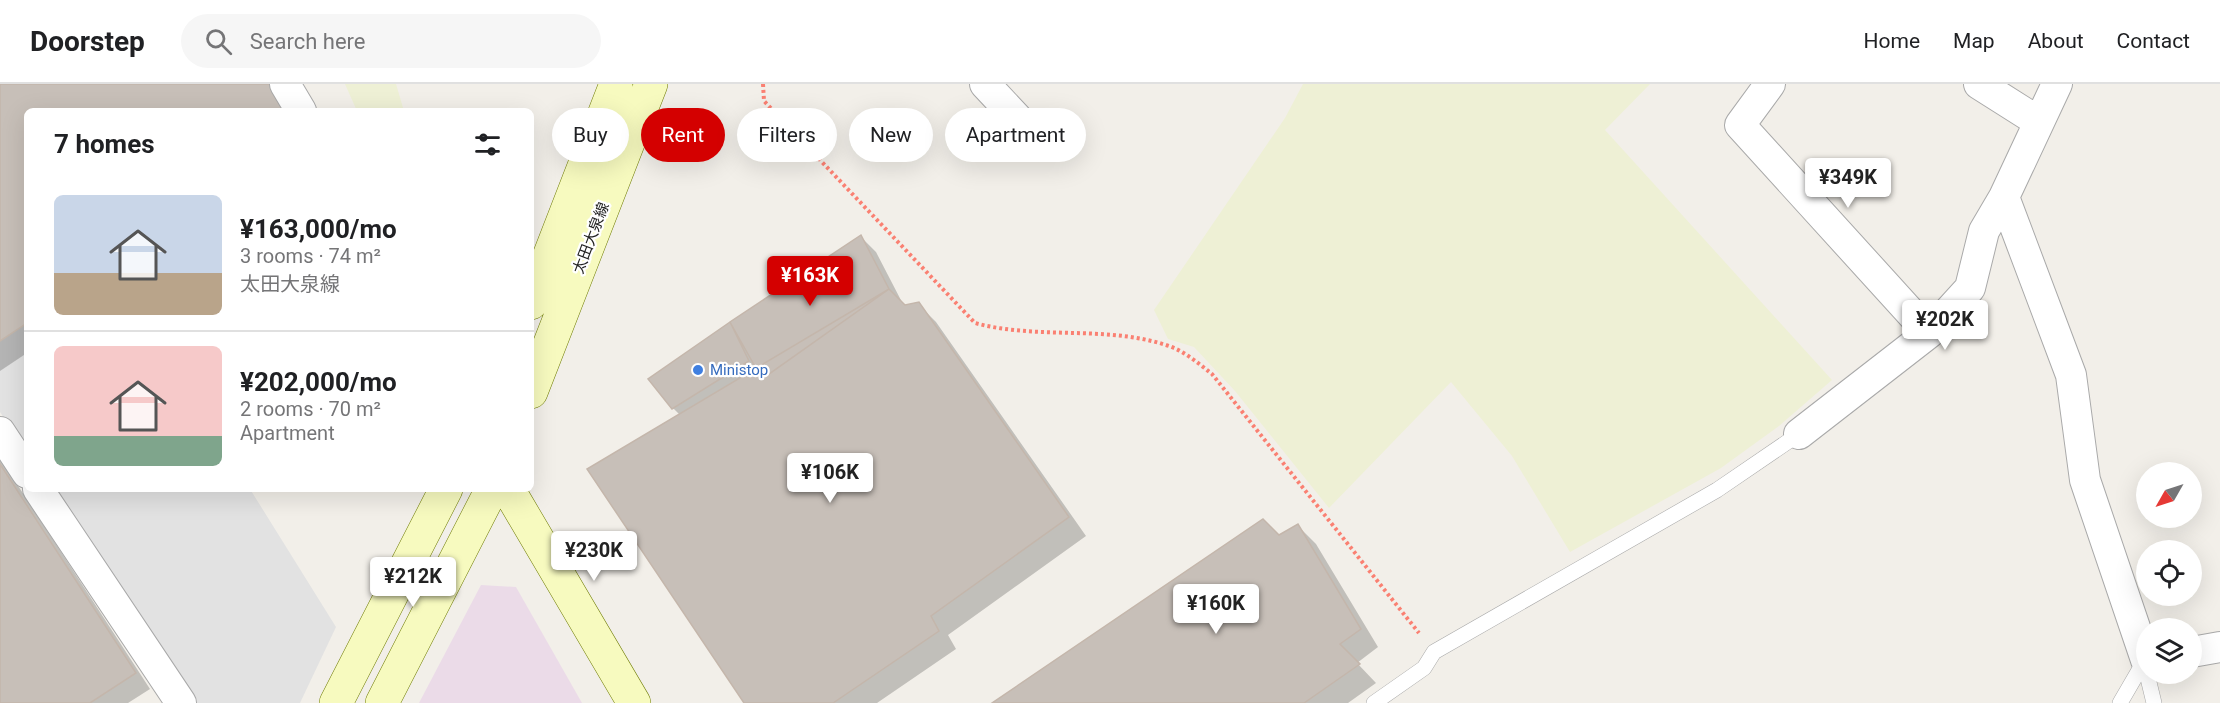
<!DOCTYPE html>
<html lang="en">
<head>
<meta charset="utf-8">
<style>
	body { margin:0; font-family:Roboto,"Noto Sans JP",sans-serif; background:#f6f6f6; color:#202124; height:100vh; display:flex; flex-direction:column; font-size:22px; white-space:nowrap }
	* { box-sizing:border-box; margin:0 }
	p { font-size:20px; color:#757577 }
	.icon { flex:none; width:33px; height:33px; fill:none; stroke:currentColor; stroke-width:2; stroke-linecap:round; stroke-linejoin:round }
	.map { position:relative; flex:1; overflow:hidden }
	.sheet { position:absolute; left:24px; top:24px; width:510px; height:384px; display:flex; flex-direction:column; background:#fff; border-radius:9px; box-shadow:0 6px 24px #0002 }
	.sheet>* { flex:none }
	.guide { position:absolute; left:552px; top:24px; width:570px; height:54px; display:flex; gap:12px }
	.needle { width:39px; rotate:231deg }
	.tools { position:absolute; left:2136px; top:378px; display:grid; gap:12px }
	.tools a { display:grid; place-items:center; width:66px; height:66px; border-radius:50%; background:#fff; box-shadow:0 6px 24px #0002; font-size:30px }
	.price { position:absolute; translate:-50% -51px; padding:0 14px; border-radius:6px; background:#fff; color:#222; font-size:20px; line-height:39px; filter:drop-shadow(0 2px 3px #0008) }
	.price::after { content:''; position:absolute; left:50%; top:36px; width:18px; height:14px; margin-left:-9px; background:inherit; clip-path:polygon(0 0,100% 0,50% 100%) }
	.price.current { background:#d40000; color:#fff }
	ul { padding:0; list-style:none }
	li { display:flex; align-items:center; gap:18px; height:150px; padding:0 30px }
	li+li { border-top:2px solid #e0e0e0 }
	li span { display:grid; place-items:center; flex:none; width:168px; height:120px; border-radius:9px; color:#555 }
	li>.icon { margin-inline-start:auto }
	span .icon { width:72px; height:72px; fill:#fffc; stroke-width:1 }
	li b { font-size:26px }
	h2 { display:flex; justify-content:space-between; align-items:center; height:72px; padding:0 30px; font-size:26px }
	.chip { padding:0 21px; border-radius:27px; background:#fff; box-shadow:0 6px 24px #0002; font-size:21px; line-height:54px }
	.chip.current { background:#d40000; color:#fff }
	header { display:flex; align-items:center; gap:36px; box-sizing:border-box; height:84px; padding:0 30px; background:#fff; border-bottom:2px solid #e0e0e0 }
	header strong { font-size:28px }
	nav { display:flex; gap:33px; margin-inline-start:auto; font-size:21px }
	.search { width:420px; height:54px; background:#f6f6f6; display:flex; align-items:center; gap:15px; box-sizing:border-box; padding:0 21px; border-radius:33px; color:#757577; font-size:22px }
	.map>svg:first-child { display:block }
	.industrial { fill:#ebdbe8 }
	.farmland { fill:#eef0d5 }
	.parking { fill:#e2e2e2 }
	.shadow { fill:#0003 }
	.building { fill:#c7bfb8; stroke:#c4b6ab; stroke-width:1.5 }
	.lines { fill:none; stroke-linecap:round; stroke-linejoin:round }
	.lane-casing { stroke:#a9a9a9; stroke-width:16 }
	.street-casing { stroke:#a9a9a9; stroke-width:32 }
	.secondary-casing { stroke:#707d05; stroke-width:34 }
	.path { stroke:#fa8072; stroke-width:4; stroke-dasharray:3 3; stroke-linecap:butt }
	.lane { stroke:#fff; stroke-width:15 }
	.street { stroke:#fff; stroke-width:30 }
	.secondary { stroke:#f7fabf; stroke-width:33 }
	.shop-dot { fill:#3f7fe0; stroke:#fff; stroke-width:2 }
	.labels { text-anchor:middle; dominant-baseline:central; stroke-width:4.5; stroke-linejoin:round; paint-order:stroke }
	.street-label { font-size:15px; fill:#222; stroke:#fff }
	.shop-label { font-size:15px; fill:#366cbe; stroke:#fff; text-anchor:start }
</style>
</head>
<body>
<header>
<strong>Doorstep</strong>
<div class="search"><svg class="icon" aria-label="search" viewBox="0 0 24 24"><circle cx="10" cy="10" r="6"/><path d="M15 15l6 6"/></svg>Search here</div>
<nav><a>Home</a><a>Map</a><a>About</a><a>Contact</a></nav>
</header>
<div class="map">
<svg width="2220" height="619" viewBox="0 0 2220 619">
	<rect width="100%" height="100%" fill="#f2efe9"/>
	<path class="industrial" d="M481,501l35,2 66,116h-163z"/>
	<path class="farmland" d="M345,0h51l8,27h-47z
		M1303,0h347l-45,46 227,250 -53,46 -58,42 -151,84 -58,-96 -61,-74 -122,126 -94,-117 -41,-44 -26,-8 -14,-29 131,-192z"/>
	<path class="parking" d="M27,239v130l-27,-41v-71z
		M51,405h199l86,138 -36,76h-106z"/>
	<path class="shadow" d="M0,0l27,27v242l-27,18z
		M861,153l15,15 28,54 14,-2 18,18 150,214 -138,99 8,14 -79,54h-131l-66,-288 -7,-7 58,-84z
		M0,374l150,231 -22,14h-128z
		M1298,442l18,18 62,103 -21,16 19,20 -28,20h-353z"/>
	<path class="building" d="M0,0h285l16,27h-274v212l-27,18z
		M861,151l28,54 -127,90 -32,-57z
		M889,205l16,16 14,-3 150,215 -138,99 8,15 -106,72h-89l-157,-234z
		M730,238l19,39 -77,48 -24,-30z
		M0,380l136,209 -46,30h-90z
		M1263,435l16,16 19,-11 63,105 -21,15 20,20 -56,39h-312z"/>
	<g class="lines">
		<g class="lane-casing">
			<path id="lane" d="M2147,590l7,29
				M1374,619l50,-35 10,-16 283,-162 82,-56
				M2120,619l25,-43"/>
		</g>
		<g class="street-casing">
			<path id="street" d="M285,0l16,27
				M985,0l57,61
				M1770,0l-30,41 189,208
				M1979,0l60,38
				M2057,0l-53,113 67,178 14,105 61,180
				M0,348l27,41
				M1799,350l130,-101 41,-45 14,-57 20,-34
				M38,405l143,214
				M2192,568l28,-5"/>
		</g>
		<g class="secondary-casing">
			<path id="secondary" d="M531,219l85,-219
				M531,308l120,-308
				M508,405l126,214
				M336,619l110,-214
				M382,619l110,-214"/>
		</g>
		<path class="path" d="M763,0l1,17 211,222c62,17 129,2 191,22 17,5 32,18 46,29l207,259"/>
		<use href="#lane" class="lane"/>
		<use href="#street" class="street"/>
		<use href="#secondary" class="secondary"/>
	</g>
	<circle class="shop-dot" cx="698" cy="286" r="6"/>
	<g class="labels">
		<g class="street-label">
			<text transform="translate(591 154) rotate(-69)">太田大泉線</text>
		</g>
		<g class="shop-label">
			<text x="710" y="286">Ministop</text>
		</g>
	</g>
</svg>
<div class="tools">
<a><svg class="needle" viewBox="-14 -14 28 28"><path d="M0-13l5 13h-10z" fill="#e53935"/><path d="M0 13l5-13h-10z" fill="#757577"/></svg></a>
<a><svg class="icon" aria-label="locate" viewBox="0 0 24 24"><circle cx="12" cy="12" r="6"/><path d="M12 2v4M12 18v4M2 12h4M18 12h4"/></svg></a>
<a><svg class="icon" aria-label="layers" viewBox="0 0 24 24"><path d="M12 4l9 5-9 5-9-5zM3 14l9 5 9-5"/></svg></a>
</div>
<b class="price" style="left:1848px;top:125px">¥349K</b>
<b class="price current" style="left:810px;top:223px">¥163K</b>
<b class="price" style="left:1945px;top:267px">¥202K</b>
<b class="price" style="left:830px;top:420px">¥106K</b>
<b class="price" style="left:594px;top:498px">¥230K</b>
<b class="price" style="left:413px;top:524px">¥212K</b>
<b class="price" style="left:1216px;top:551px">¥160K</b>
<div class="guide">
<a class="chip">Buy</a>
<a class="chip current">Rent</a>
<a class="chip">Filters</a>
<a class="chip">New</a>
<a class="chip">Apartment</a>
</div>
<section class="sheet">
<h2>7 homes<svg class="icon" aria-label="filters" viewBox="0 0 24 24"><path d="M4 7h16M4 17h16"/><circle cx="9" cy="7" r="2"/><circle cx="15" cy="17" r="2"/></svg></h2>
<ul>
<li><span style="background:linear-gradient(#c9d6e8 65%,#b9a48a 0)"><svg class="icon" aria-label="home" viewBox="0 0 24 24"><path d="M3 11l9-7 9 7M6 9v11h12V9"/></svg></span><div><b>¥163,000/mo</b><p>3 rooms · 74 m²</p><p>太田大泉線</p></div></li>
<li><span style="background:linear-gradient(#f6c9c9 75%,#7fa58c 0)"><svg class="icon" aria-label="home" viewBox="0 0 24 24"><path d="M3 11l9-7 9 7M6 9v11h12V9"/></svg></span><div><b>¥202,000/mo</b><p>2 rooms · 70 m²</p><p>Apartment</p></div></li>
</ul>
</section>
</div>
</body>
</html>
